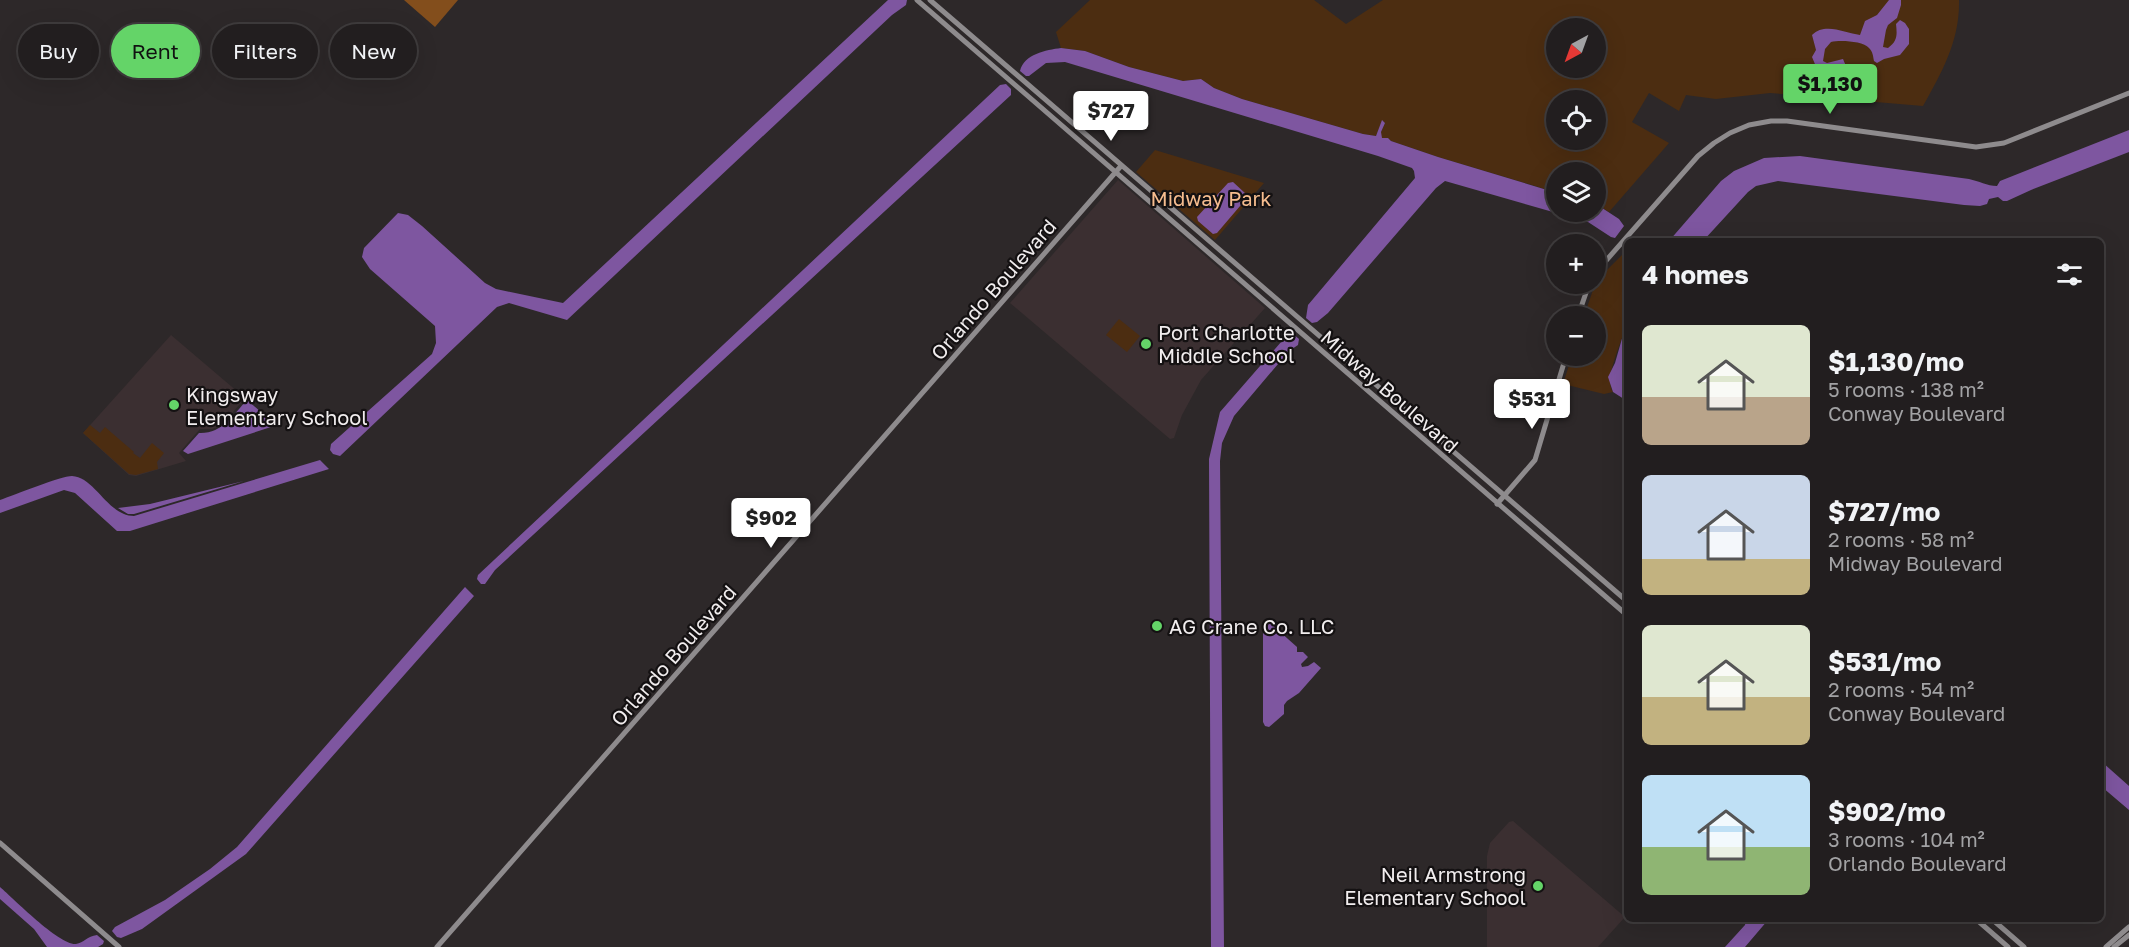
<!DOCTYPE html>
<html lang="en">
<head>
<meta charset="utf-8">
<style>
	body { margin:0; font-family:"Golos Text",sans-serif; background:#2a2728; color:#f1f3f6; height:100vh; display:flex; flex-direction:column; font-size:22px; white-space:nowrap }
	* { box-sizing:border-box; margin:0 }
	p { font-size:20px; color:#a2a2a4 }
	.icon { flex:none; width:33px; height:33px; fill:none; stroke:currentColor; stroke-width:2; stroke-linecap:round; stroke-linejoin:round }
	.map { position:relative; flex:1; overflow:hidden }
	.panel { position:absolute; left:1624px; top:238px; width:480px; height:684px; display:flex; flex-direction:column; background:#221e1f; border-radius:9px; box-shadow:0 6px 24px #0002,0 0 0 2px #3f3c3d }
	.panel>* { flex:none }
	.banner { position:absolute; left:18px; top:24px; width:570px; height:54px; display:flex; gap:12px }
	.needle { width:39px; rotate:221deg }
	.buttons { position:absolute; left:1546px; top:18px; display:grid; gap:12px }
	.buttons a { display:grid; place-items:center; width:60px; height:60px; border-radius:50%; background:#221e1f; box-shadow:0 6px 24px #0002,0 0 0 2px #3f3c3d; font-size:30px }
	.price { position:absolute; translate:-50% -51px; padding:0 14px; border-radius:6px; background:#fff; color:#222; font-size:20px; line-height:39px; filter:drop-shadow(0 2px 3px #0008) }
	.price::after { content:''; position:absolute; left:50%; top:36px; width:18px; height:14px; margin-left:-9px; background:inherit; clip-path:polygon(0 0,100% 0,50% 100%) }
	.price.selected { background:#64d468; color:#111 }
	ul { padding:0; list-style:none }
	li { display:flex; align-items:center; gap:18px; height:150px; padding:0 18px }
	li span { display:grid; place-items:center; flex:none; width:168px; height:120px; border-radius:9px; color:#555 }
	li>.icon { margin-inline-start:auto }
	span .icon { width:72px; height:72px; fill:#fffc; stroke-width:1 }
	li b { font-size:26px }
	h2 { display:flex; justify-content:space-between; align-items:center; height:72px; padding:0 18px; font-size:26px }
	.tag { padding:0 21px; border-radius:27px; background:#221e1f; box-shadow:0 6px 24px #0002,0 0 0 2px #3f3c3d; font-size:21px; line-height:54px }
	.tag.selected { background:#64d468; color:#111 }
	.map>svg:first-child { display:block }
	.built { fill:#3b2f31 }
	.green { fill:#4c2d11; fill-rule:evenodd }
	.forest { fill:#834e1c }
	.water { fill:#7e56a0 }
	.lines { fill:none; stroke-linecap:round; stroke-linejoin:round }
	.secondary { stroke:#8e8b8d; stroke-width:5 }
	.poi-dot { fill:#64d468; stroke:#141112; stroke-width:2 }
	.labels { text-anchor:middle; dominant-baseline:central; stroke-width:4.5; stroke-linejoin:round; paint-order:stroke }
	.park-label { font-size:20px; fill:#f6bd8f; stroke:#141112 }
	.street-label { font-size:20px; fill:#f1edee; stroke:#141112 }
	.poi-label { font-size:20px; fill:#f1edee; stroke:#141112; text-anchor:start }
</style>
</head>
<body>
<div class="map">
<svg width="2129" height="947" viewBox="0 0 2129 947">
	<rect width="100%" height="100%" fill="#2d2829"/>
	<path class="built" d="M1118,180l147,128 -64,72 -19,35 -8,23 -4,1 -160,-136z
		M171,335l74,63 -23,27 -10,4h-12l-21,24 7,8 -50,15 -7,-1 -46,-42z
		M1513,821l112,96 -27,30h-111v-91l3,-13 19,-21z"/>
	<path class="green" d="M1090,0h224l32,24 37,-24h576c1,40 -17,72 -36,106l-153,-13 -54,6 -30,-4 -7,16 -30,-18 -17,29 37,21 -60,69 -13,-8v-32h-39v21l-25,-8 -94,-28 -47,-16 -3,-3h-7v-6l4,-9 -3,-2 -6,15 -13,-2 -121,-35 -28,-11 -13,-9 -18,2 -54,-14 -44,-16 -24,-3 -5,-16zM1557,28h39v40h-39zM1557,100h39v40h-39z
		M1155,150l109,33 -49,57 -79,-68z
		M1627,250c1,20 4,51 0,71 -3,18 -24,56 -14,71l-9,2 -41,-10 9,-28h24v-40h-12l9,-26 6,-12z
		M1119,319l21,17 -13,16 -21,-17z
		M90,425l10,8 5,-6 29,25 -1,1 7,5 12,-15 12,10 -7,9 1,7 -22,6 -7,-1 -46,-41z"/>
	<path class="forest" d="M404,0h54l-23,27z"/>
	<path class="water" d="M888,0h19l-1,5 -14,10 -325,305 -58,-17 -12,4 -157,149 -7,-2 -3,-4 1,-6 101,-90 4,-11 -1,-17 -65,-57 -8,-12 2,-9 34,-35 10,2 14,11 63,57 11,6 67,14z
		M1889,0h12v5l-4,13 -9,7 -2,5 -3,17 5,1c10,-7 9,-14 8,-24l4,-4 5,3 4,6v15l-9,11 -16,4 -7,4 -3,-2c-1,-5 -1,-9 -5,-13 -6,-7 -29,-8 -38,-6l-6,7 -2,12 4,2 16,-4 5,12 -8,4 -9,-2 -2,3 1,8 -3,1 -5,-4 -10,-24 4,-7 -4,-15c13,-13 33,-2 48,0l5,-14 12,-6z
		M1061,48l24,3 44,16 54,14 18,-2 13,9 28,11 121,35 13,2 6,-16 3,3 -4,9 1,6h6l3,3 47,16 119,36v19h39v-8l23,15 5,7 -9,12 -4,-1 -23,-15 -143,-41 -9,7 -108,125 -11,9 -5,1 -6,-5 2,-13 107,-127 -1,-7 -2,-3 -34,-12 -313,-94 -19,1 -17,13h-3l-6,-5c4,-17 26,-21 41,-23z
		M1006,84l5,5v6l-516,475 -10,14h-4l-4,-5 1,-4 522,-490z
		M2129,130v22l-98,38 -24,11h-4l-5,-4 -9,2 -2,5 -7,2 -16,-1 -186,-24 -22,5 -8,6 -45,49h-34l52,-60 13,-10 30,-13 36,-2 169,23c10,2 18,7 28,7l3,-5z
		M1233,182l13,12v5l-29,34 -4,1 -15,-13 -1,-4 31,-34z
		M1627,321v80l-14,-9 -5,-15 7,-14z
		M1292,333l7,6 -1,6 -9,6 -55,65 -12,27 -2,18 4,486h-13l-2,-488 11,-47 68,-78z
		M247,400l27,23 -3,4 -83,27 -5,-3 16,-18c23,1 34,-18 48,-33z
		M320,460l9,9 -199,62h-13l-42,-38 -11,-3 -64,23v-13c14,-5 61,-24 72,-24 23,1 36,40 62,40z
		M244,481l-110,33h-6l-10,-6 32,-4z
		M465,587l9,9 -228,258 -104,75 -21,9 -4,-1 -5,-6 3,-4 50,-27 45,-31 27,-22z
		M1263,623h7l27,24v5h6l5,5 -7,7 1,3 6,-1 6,-4 7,6 -22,25 -12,8 -3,4v9l-15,13 -4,-1 -2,-4z
		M2102,762l27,24v24l-27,-23z
		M0,887c14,12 59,58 76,57 8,-1 11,-8 21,-9l7,6 -1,3 -5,3h-51l-13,-18 -34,-30z
		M1746,920h22l-23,27h-20l20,-22z"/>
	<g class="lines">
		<path class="secondary" d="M917,0l711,616
			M930,0l698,602
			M1596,272l102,-116 16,-13 16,-10 19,-8 22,-4h16l189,26 28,-4 125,-50
			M1578,316l11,-32
			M1497,504l38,-44 31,-104
			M0,843l119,104
			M1977,920l31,27
			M1993,920l31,27
			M437,947l684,-781
			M2106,947l23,-20
			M2114,947l15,-12"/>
	</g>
	<g class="poi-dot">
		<circle cx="1146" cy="344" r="6"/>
		<circle cx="174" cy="405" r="6"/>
		<circle cx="1157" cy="626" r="6"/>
		<circle cx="1538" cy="886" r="6"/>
	</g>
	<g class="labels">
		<g class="park-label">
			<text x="1211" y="198">Midway Park</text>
		</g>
		<g class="street-label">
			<text transform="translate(993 289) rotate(-49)">Orlando Boulevard</text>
			<text transform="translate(1390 391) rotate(41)">Midway Boulevard</text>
			<text transform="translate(673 655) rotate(-49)">Orlando Boulevard</text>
		</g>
		<g class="poi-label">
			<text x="1158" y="332">Port Charlotte<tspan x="1158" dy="23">Middle School</tspan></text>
			<text x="186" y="394">Kingsway<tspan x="186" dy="23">Elementary School</tspan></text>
			<text x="1169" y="626">AG Crane Co. LLC</text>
			<text x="1526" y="874" text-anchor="end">Neil Armstrong<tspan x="1526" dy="23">Elementary School</tspan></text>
		</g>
	</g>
</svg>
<div class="buttons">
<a><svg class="needle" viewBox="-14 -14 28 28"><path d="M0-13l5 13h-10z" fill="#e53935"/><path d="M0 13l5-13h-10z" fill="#a2a2a4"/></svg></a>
<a><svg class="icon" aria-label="locate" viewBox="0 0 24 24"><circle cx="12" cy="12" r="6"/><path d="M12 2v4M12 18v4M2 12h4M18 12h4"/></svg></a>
<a><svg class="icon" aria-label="layers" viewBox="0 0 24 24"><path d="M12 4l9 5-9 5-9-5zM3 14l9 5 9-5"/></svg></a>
<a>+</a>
<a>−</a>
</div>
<b class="price selected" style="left:1830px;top:115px">$1,130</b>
<b class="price" style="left:1111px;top:142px">$727</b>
<b class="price" style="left:1532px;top:430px">$531</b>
<b class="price" style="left:771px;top:549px">$902</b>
<div class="banner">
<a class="tag">Buy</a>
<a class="tag selected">Rent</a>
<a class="tag">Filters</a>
<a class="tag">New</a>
</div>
<section class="panel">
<h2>4 homes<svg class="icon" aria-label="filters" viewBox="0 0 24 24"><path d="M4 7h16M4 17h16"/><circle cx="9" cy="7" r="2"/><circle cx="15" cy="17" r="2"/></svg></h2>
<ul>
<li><span style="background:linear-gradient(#dfe7d0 60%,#b9a48a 0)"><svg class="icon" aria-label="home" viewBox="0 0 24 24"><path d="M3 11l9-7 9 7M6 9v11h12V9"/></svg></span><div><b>$1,130/mo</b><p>5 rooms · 138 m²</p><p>Conway Boulevard</p></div></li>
<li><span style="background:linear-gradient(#c9d6e8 70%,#c2b280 0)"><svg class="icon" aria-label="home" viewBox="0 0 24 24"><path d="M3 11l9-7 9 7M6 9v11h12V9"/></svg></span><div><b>$727/mo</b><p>2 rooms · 58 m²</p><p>Midway Boulevard</p></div></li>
<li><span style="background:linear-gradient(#dfe7d0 60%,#c2b280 0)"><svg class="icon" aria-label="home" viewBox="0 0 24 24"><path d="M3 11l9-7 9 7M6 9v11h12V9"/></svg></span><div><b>$531/mo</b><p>2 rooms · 54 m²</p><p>Conway Boulevard</p></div></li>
<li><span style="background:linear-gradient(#bfe0f5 60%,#8fb573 0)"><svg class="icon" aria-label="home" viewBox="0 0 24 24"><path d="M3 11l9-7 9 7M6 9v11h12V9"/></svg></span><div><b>$902/mo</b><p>3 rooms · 104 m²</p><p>Orlando Boulevard</p></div></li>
</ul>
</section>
</div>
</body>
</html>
